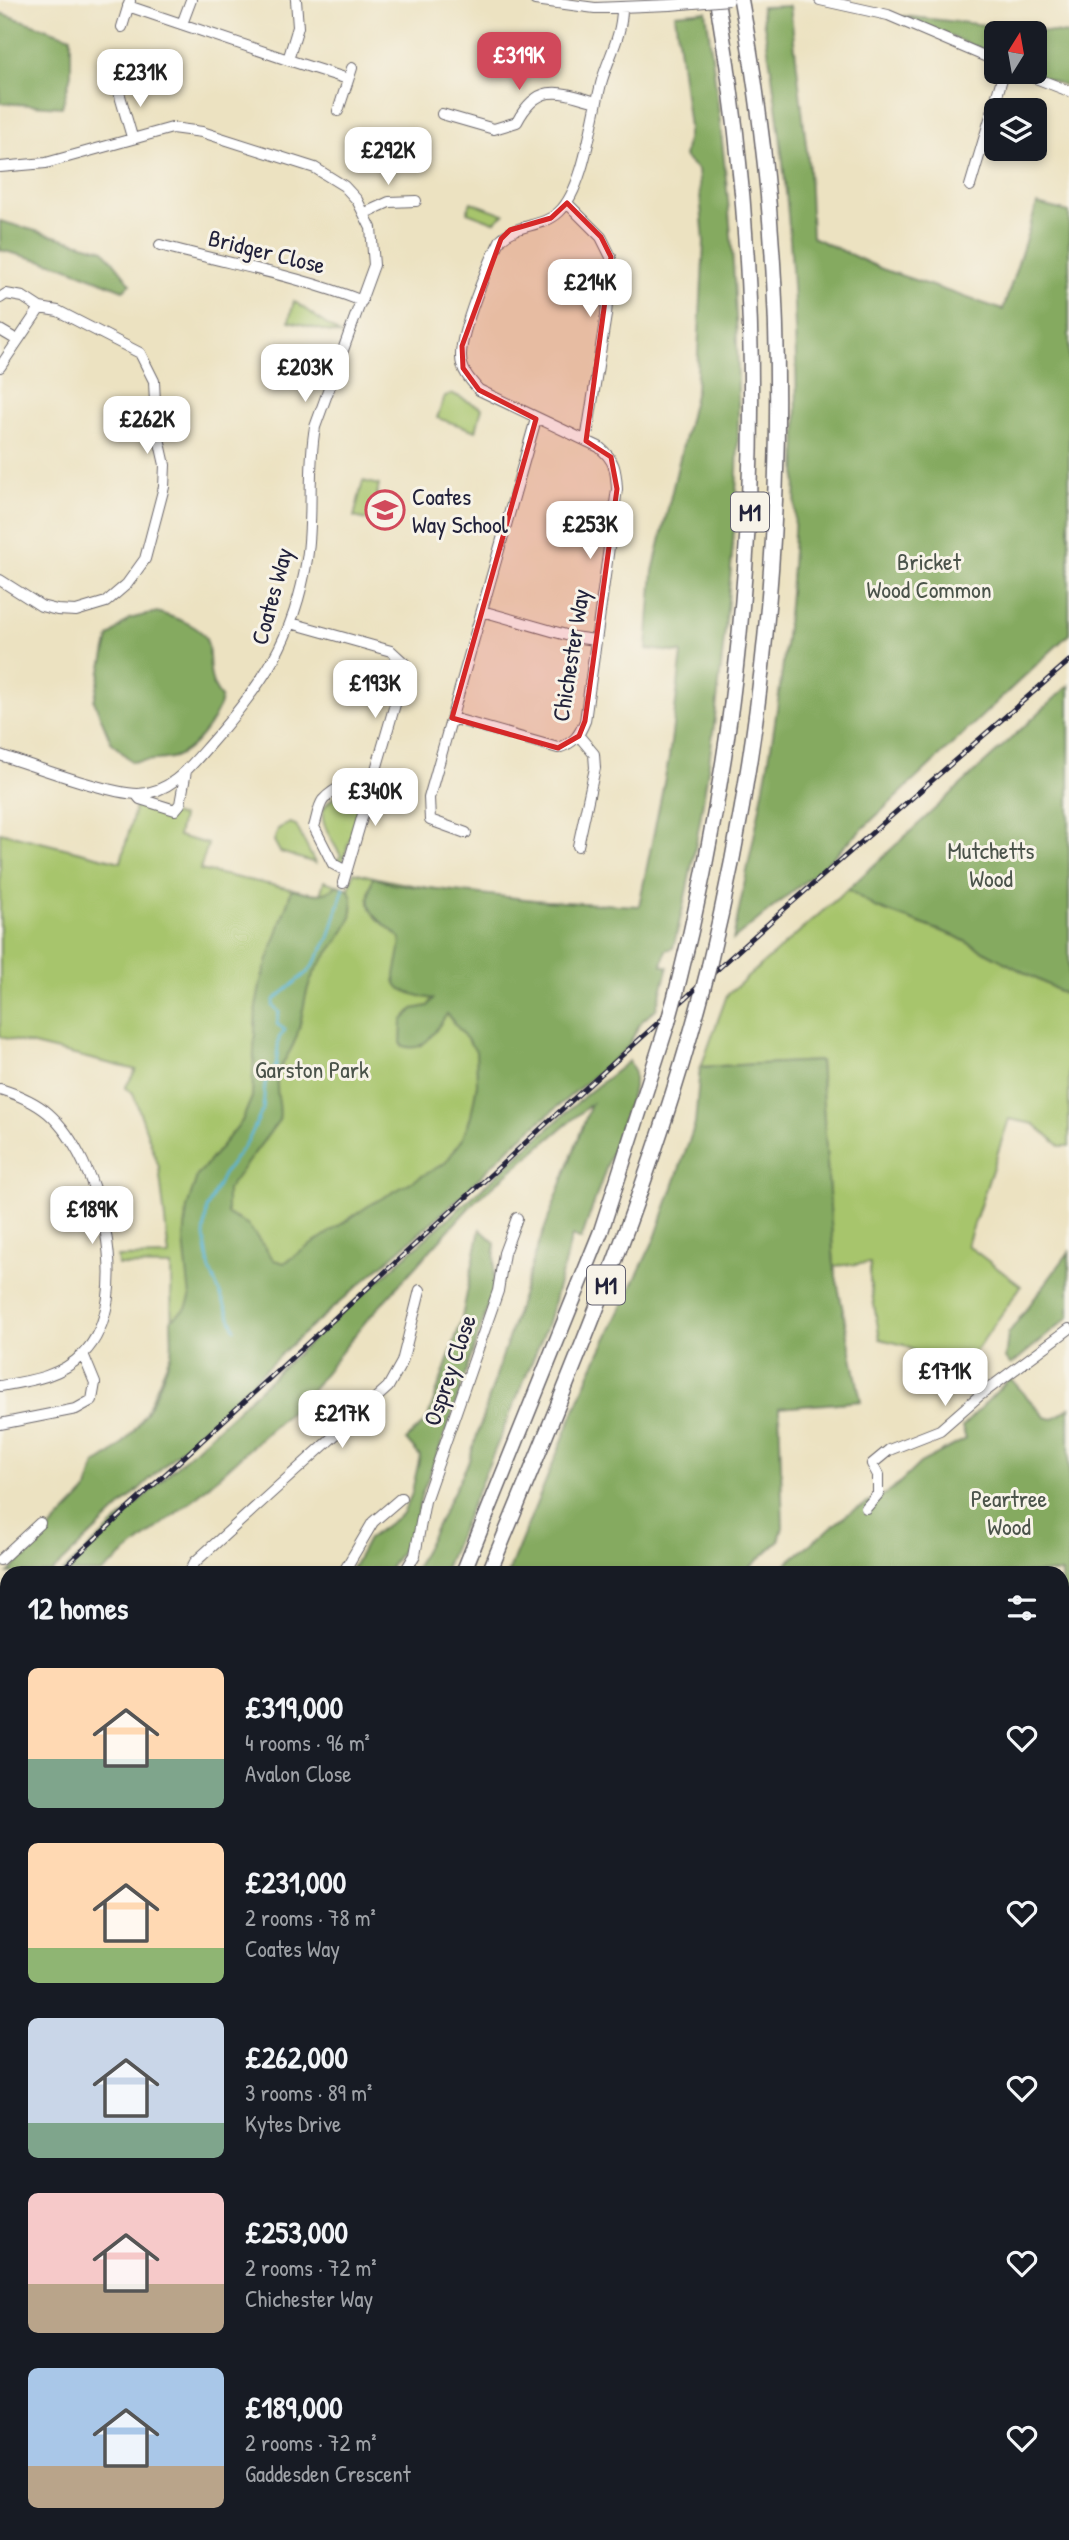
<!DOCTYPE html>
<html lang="en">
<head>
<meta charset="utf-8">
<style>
	body { margin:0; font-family:"Patrick Hand",sans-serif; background:#242831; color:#f1f3f6; height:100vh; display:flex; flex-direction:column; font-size:26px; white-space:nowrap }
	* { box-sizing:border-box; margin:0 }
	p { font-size:23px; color:#9ea1a6 }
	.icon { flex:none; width:38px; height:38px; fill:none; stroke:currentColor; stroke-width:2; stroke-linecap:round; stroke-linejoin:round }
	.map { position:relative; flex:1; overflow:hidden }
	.drawer { position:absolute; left:0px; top:1566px; width:1069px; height:975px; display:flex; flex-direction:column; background:#171b24; border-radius:21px 21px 0 0; box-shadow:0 4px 10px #0003 }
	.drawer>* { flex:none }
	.needle { width:46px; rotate:11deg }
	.controls { position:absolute; left:984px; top:21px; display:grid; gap:14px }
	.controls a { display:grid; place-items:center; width:63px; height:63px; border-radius:10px; background:#171b24; box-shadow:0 4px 10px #0003; font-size:35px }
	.price { position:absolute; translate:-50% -60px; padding:0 16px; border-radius:14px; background:#fff; color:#222; font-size:23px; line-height:46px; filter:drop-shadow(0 2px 4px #0008) }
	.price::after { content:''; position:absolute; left:50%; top:42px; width:21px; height:16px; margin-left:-10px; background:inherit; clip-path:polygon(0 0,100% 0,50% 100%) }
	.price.selected { background:#d1495b; color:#fff }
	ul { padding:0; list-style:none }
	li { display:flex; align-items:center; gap:21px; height:175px; padding:0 28px }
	li span { display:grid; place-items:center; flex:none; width:196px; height:140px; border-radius:10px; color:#555 }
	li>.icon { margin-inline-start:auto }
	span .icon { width:84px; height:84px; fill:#fffc; stroke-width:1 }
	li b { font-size:30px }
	h2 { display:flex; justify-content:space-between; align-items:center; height:84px; padding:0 28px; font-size:30px }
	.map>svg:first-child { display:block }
	.green { fill:#a7c56c; stroke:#647454; stroke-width:2 }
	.forest { fill:#85aa60; stroke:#54664e; stroke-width:2 }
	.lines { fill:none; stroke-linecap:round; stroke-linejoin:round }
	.stream { stroke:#59b5d7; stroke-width:2.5 }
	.river { stroke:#59b5d7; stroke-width:18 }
	.minor-casing { stroke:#69656a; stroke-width:12 }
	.highway-casing { stroke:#69656a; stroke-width:17 }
	.minor { stroke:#fff; stroke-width:10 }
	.highway { stroke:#fff; stroke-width:14 }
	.rail-casing { stroke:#22223b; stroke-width:5 }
	.rail { stroke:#f7f3e8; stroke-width:2.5; stroke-dasharray:8; stroke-linecap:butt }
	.minor-bridge-casing { stroke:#69656a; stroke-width:12; stroke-linecap:butt }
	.highway-bridge-casing { stroke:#69656a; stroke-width:17; stroke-linecap:butt }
	.minor-bridge { stroke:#fff; stroke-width:10 }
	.highway-bridge { stroke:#fff; stroke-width:14 }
	.marked { fill:#d62828; fill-opacity:0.2; stroke:#d62828; stroke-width:5; stroke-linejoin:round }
	.labels { text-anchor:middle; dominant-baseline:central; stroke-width:6; stroke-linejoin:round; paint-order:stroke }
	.shield { fill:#f7f3e8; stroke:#62616f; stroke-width:2 }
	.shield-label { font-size:23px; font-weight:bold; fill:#22223b }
	.street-label { font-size:24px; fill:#22223b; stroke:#f7f3e8 }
	.poi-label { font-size:24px; fill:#22223b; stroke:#f7f3e8; text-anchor:start }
	.park-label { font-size:24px; fill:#4a534a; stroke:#f7f3e8 }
</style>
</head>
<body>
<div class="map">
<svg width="1069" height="2540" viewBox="0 0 1069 2540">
	<rect width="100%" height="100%" fill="#f7f3e8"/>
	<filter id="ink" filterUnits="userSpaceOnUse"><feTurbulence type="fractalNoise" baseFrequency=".0143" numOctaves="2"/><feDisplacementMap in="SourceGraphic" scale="14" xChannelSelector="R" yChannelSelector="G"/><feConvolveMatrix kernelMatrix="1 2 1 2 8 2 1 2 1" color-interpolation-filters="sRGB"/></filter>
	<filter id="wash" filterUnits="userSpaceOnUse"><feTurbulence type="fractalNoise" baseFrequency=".00686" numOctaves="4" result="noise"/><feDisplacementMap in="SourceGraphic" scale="28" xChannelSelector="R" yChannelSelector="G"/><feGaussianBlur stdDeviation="1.57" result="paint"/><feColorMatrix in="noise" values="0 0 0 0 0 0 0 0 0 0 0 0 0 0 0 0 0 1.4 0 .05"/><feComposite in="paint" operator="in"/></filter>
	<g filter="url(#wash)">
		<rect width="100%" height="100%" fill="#ece2c1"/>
		<path class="green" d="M471,202l33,12 -10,8 -27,-10z
			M294,301l47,34 -52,-14z
			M453,394l29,14 -6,23 -39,-13 8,-22z
			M363,481l16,4 -8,36 -17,-4z
			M360,781h5l2,4 -25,79 -6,-3 5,-5c-27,-45 -27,-49 19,-75z
			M136,804l46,13 -4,19 30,8 -8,26 120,25 4,-14 25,8 5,-17c92,25 190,29 285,35l-10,107 -487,408 30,-71 -1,-85 -53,-1 -1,-8 52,-1 -10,-89 -26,-74 -8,-5 11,-18 -136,-33v-205l121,30z
			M289,823l7,2 19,38 -35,-11 -6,-11 4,-12z
			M848,889l27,18 80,29 114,60v150h-9l-26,-22 -25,-5 -42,126 54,41 -43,62 -22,26 -52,-29 -24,-6 -10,-57v-19l-36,3 -14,-205 -119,6 26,-72z
			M1069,2203v337h-132l5,-6h120v-329z"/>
		<path class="forest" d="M790,6l19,163 3,68 70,32 121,41 34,-106 32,8v422l-249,235 -87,71c14,-72 31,-145 42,-218 35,-228 26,-488 -14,-715z
			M706,11c19,140 34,281 32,422 -1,87 -10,173 -20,260 -10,85 -23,172 -45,255l-7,2 -4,15 6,2 -12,42 -15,13 -14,26 -116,98 -56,56 -160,139 -244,232h-43l78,-81 9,-28c41,-21 63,-68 76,-111 2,-10 0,-23 0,-33l15,-12 4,-10 -6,-58 3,-32 10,-32 45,-55 10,-24 4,-90 5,-26 31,-92c18,4 31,10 45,-4l12,4c15,36 -22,59 -36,86 -11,21 -9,47 -19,68 -6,14 -16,23 -17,39 -1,14 5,24 2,38l-52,70v24l20,10 27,36 10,3 84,-57 77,-43 17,-23 9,-24 6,-32 -1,-33 -29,-37c-11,15 -23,42 -46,31l1,-24 11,-12 15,-3 5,-7c-55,-11 -35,-18 -32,-60 -24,-24 -41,-23 -28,-62l20,7 150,17 96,5 30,-148 13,-105 -35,-4 6,-78 43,-181 8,-148 -6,-72 -14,-13 5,-29 -14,-114z
			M0,13l71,24v37l-9,33 -62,-4z
			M903,16l166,18v53l-41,-15h6v-39h-38v23z
			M0,221l104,29 27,34 -8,6 -60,-24 -63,-16z
			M157,612c14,5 35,10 46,22 12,15 -1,41 18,63 -2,21 -29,56 -50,61 -12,3 -26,2 -39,4l-21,-20 -17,-41 15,-64 20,-18z
			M1069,685v311l-114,-60 -80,-29 -27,-18z
			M629,1061l5,10v17l-53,152 -9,-4 -25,90 -104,247h-30l55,-110 69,-214 54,-145 -116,97 -109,120 -61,77 -110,100 -94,75h-39l249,-232 277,-248z
			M820,1061l14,205 27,135 -82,7 4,119 -4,14 -35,32h-236l82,-200 65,-135 40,-114 5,-57z
			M480,1229l15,14 -2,48 -47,141 -25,64 -7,35 -27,42h-37l18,-34 35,-26 8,-17 9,-40 -14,-16 21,-20 34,-98z
			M1069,1252v65l-58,48 -6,-6 3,-25z
			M1010,1378l35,39 8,2 16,-11v388l-7,1v-224h-283l11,-13 59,-47 42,-22 29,-28 46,-24 -4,-12z
			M614,2534h99l8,6h-99z"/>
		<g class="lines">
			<path class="stream" d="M235,1329l-25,-59 -6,-34 3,-28 16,-33 26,-36 14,-30 2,-26 11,-17 3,-28 6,-8 -8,-6 2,-12 -6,-6 1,-6 36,-30 19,-32 15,-51"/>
			<path class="river" d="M969,2540l5,-6"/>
		</g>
	</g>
	<g filter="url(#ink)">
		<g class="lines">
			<g class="minor-casing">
				<path id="minor" d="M535,0l60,8 75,-3
					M820,0l68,15 108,46
					M128,6l160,54 10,-33 -2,-27
					M182,24l9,-24
					M122,27l8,-26
					M288,60l60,19
					M1020,72l49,19
					M118,89l14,48
					M338,111l14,-43
					M442,114l52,15 23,-7c21,-40 42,-31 79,-20
					M0,167l46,-4 126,-35 30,4 113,36 29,18 13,14 14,28 3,37 -59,162c-8,44 -1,89 -8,132 -13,81 -45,126 -97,185 -20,23 -39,49 -72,50 -29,0 -107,-29 -138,-39
					M970,186l34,-114
					M567,203l34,34 10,20 -5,58 -20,126
					M365,213l24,-11 27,-1
					M160,245c68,19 137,30 202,56
					M0,298l6,-4 17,3 17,11
					M0,330l17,10
					M0,367l40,-59 18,3 82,42 14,28 2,44 9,40 -1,22 -19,72 -18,25 -21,18 -30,9 -19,-1 -16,-4 -41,-26
					M482,611l91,26 22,3
					M291,623l100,28 13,12 -6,31 -55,189
					M452,718l106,30c16,-5 21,-12 27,-27l32,-232c-1,-19 -2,-29 -18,-42l-120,-57c-9,-10 -18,-20 -18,-33 -1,-25 28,-95 40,-118 17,-16 41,-11 58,-27 26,-25 33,-96 43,-132 8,-26 20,-45 20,-72
					M136,794l4,5 35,11 5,-6 6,-33
					M466,833l-36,-13 -1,-22 107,-379
					M578,846l17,-78 -1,-14 -15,-18
					M346,871l-13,-7 -19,-37c3,-9 4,-20 9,-27 10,-11 37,-25 51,-23
					M0,1089c16,5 35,13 48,24 52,45 89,187 35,241 -23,23 -53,27 -83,32
					M0,1424l76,-15 16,-9 3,-17 -12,-29
					M866,1508l12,-14v-19l-6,-11 17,-14 51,-20 39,-34 90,-67
					M0,1560l40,-37
					M189,1573l6,-11 193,-175 14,-25 18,-72
					M343,1573l30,-51 28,-24
					M404,1573l11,-18 10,-54 73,-210 6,-38 13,-35
					M0,1598h7
					M0,1696l7,5
					M0,1820l7,8
					M0,1856l7,-8
					M0,2195l7,2
					M0,2298l7,-29
					M0,2327l7,23
					M0,2439l7,-25
					M62,2540l5,-6
					M164,2540v-6"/>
			</g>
			<g class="highway-casing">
				<path id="highway" d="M709,966c76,-314 91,-648 32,-966
					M676,993c83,-325 98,-662 41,-993
					M463,1573l138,-342 67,-209
					M489,1573c79,-192 161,-382 214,-584
					M273,2540v-6
					M296,2540v-6"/>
			</g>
			<use href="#minor" class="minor"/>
			<use href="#highway" class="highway"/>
			<g class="rail-casing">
				<path id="rail" d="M58,1573l491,-452 231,-208 289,-252
					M0,1633l7,-7"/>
			</g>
			<use href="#rail" class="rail"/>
			<g class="minor-bridge-casing">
				<path id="minor-bridge" d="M670,5l59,-5"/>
			</g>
			<g class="highway-bridge-casing">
				<path id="highway-bridge" d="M703,989l6,-23
					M668,1022l8,-29"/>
			</g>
			<use href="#minor-bridge" class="minor-bridge"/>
			<use href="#highway-bridge" class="highway-bridge"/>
		</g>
	</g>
	<path class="marked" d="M567,203l34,34 10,20 -25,184 25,16 6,32 -32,232 -6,15 -21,12 -106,-30 84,-299 -57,-29 -16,-22 -1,-22 39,-107 9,-9 41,-12z"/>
	<defs>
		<g id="school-ring" transform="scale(2.0125)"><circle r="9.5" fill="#f7f3e8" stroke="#d1495b" stroke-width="1.5"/><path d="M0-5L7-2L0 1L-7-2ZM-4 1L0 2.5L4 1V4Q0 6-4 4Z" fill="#d1495b"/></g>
	</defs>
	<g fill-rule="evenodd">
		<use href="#school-ring" x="385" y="510"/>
	</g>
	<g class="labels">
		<g class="shield">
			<rect x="731" y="492.5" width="38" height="39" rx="5"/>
			<rect x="587" y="1265.5" width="38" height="39" rx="5"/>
		</g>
		<g class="shield-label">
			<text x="750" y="512">M1</text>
			<text x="606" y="1285">M1</text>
		</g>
		<g class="street-label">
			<text transform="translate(267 251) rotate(14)">Bridger Close</text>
			<text transform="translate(271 596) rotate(-75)">Coates Way</text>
			<text transform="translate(570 655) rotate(-81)">Chichester Way</text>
			<text transform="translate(449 1370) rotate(-71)">Osprey Close</text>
		</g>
		<g class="poi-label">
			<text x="412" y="496">Coates<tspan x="412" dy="28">Way School</tspan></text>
		</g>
		<g class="park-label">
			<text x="929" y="561">Bricket<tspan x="929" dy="28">Wood Common</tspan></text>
			<text x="991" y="850">Mutchetts<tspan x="991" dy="28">Wood</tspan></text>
			<text x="312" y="1069">Garston Park</text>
			<text x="1009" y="1498">Peartree<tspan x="1009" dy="28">Wood</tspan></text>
		</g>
	</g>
</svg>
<div class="controls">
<a><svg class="needle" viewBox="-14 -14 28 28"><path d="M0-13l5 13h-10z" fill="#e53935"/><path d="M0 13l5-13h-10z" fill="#9ea1a6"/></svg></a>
<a><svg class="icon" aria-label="layers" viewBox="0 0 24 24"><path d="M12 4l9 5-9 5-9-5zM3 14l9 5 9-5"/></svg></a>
</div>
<b class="price selected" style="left:519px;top:92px">£319K</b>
<b class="price" style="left:140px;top:109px">£231K</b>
<b class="price" style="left:388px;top:187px">£292K</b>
<b class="price" style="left:590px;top:319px">£214K</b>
<b class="price" style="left:305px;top:404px">£203K</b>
<b class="price" style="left:147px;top:456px">£262K</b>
<b class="price" style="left:590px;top:561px">£253K</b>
<b class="price" style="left:375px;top:720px">£193K</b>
<b class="price" style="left:375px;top:828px">£340K</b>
<b class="price" style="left:92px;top:1246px">£189K</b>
<b class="price" style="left:945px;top:1408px">£171K</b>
<b class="price" style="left:342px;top:1450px">£217K</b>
<section class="drawer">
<h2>12 homes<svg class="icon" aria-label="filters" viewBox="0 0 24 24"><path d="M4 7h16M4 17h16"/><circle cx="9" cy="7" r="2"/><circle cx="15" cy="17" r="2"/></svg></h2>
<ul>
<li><span style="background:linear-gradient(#ffd9b3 65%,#7fa58c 0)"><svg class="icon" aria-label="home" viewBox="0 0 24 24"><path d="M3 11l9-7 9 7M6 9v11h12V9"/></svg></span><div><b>£319,000</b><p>4 rooms · 96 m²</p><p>Avalon Close</p></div><svg class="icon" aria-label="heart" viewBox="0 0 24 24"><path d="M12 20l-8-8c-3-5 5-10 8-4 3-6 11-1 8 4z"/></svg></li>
<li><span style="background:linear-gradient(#ffd9b3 75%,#8fb573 0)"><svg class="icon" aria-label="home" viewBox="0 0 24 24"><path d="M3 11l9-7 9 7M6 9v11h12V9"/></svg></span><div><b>£231,000</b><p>2 rooms · 78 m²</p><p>Coates Way</p></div><svg class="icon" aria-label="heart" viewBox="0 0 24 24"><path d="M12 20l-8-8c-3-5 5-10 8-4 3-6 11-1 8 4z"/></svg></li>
<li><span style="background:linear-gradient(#c9d6e8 75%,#7fa58c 0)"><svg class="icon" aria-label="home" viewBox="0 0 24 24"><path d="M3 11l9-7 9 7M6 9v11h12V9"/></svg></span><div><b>£262,000</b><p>3 rooms · 89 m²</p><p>Kytes Drive</p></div><svg class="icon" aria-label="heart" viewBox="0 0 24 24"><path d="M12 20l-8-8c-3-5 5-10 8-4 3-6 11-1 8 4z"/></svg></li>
<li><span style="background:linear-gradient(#f6c9c9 65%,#b9a48a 0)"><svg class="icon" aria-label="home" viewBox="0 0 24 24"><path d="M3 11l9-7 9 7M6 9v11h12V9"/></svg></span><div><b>£253,000</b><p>2 rooms · 72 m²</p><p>Chichester Way</p></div><svg class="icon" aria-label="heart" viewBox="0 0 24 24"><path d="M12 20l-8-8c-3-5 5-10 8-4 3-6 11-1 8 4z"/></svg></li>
<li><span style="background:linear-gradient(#a9c7e8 70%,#b9a48a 0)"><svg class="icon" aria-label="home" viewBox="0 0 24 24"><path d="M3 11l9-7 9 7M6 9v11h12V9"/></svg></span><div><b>£189,000</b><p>2 rooms · 72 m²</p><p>Gaddesden Crescent</p></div><svg class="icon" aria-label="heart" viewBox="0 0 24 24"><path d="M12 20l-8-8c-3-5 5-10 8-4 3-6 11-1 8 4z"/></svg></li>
</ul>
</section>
</div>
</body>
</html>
